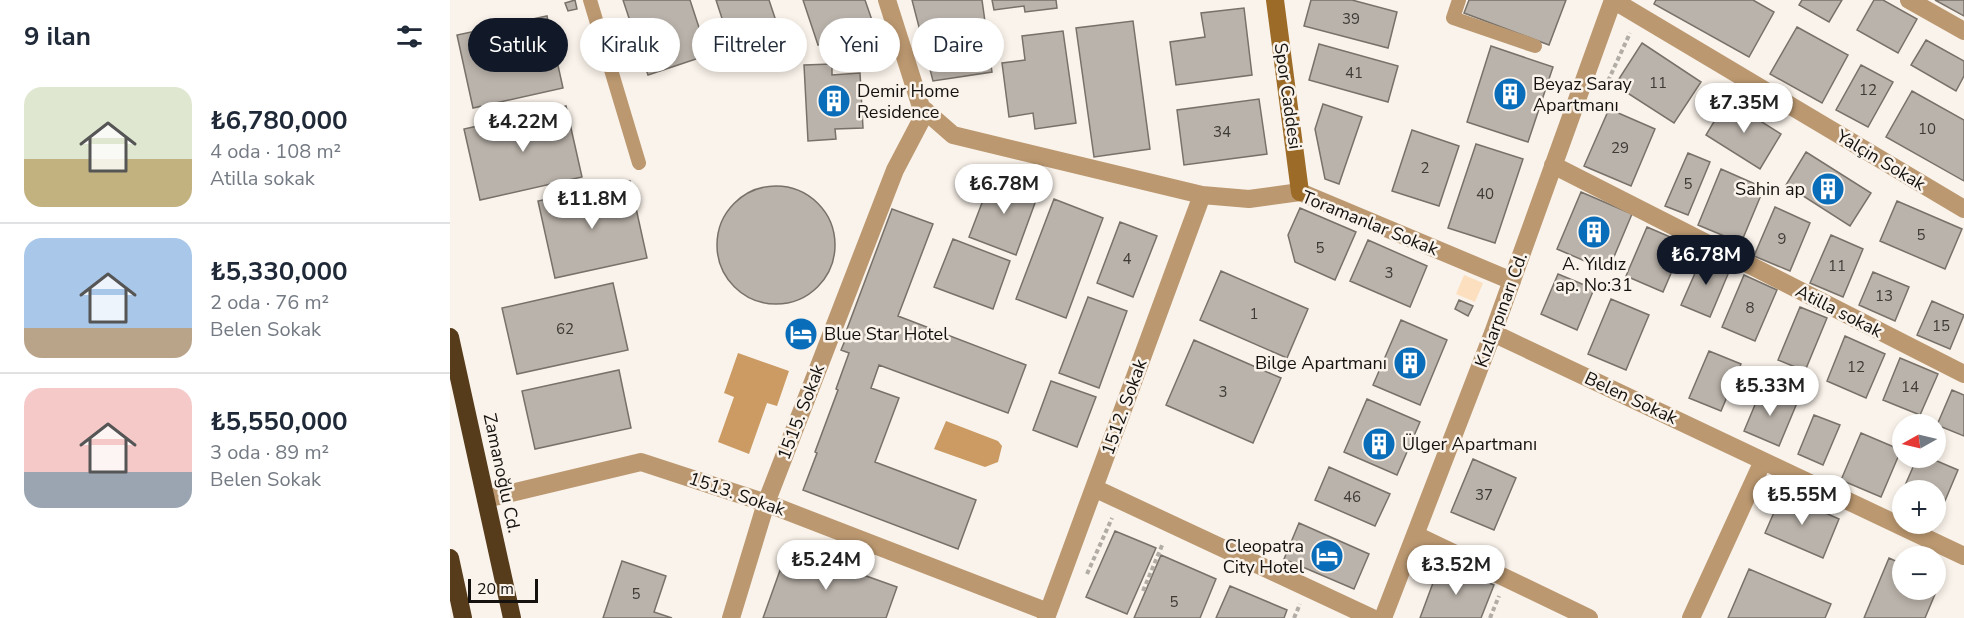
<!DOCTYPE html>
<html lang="tr">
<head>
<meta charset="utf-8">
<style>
	body { margin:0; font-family:"Nunito Sans",sans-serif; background:#f6f6f7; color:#1f2937; height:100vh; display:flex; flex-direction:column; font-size:22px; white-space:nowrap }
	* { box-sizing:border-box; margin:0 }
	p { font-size:20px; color:#747a83 }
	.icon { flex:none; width:33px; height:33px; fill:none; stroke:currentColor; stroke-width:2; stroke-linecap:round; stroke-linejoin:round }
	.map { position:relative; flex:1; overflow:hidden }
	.details { display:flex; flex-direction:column; background:#fff; width:450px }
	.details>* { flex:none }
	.top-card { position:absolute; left:18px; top:18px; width:570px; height:54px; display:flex; gap:12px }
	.needle { width:39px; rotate:262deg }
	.tools { position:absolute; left:1442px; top:414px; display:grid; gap:12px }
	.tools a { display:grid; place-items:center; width:54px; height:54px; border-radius:50%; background:#fff; box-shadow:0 3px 9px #0003; font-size:30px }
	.scale { position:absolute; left:18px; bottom:15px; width:70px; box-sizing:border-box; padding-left:6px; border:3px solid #14110e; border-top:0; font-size:16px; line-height:21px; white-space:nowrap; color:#14110e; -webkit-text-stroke:4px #faf3eb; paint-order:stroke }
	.price { position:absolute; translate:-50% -51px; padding:0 14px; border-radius:21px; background:#fff; color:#222; font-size:20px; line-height:39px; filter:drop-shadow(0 2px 3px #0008) }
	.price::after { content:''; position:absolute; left:50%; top:36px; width:18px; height:14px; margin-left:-9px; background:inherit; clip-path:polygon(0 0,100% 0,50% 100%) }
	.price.selected { background:#111827; color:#fff }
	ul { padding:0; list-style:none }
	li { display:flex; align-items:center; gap:18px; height:150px; padding:0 24px }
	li+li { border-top:2px solid #e0e1e3 }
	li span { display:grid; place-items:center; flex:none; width:168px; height:120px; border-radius:18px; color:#555 }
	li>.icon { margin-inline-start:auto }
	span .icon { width:72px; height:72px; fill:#fffc; stroke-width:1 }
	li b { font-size:26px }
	h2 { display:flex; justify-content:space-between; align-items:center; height:72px; padding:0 24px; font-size:26px }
	.pill { padding:0 21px; border-radius:27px; background:#fff; box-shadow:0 3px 9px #0003; font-size:21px; line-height:54px }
	.pill.selected { background:#111827; color:#fff }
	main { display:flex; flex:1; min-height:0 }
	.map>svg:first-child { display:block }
	.green { fill:#fcdfbe }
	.water { fill:#cb9b63 }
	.building { fill:#bab3ab; stroke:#777169; stroke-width:1.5 }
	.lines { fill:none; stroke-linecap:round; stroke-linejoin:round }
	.path { stroke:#b1aca5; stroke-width:4; stroke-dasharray:4.5 3; stroke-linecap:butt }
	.lane { stroke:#bb9870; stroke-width:14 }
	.street { stroke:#bb9870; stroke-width:18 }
	.secondary { stroke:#9d6b28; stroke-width:18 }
	.highway { stroke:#573c1b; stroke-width:18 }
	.labels { text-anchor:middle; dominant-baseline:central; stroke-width:5; stroke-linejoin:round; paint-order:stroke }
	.number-label { font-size:15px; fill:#3e3a35 }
	.poi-label { font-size:18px; fill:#14110e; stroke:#faf3eb; text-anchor:start }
	.street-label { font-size:18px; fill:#14110e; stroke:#faf3eb }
</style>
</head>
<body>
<main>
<section class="details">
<h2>9 ilan<svg class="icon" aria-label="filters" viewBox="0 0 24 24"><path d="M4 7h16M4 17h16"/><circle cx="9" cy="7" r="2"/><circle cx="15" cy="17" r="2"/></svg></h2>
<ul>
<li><span style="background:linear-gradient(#dfe7d0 60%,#c2b280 0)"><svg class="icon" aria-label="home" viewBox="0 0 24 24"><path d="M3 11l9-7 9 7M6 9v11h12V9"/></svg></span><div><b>₺6,780,000</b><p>4 oda · 108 m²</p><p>Atilla sokak</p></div></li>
<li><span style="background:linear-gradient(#a9c7e8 75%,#b9a48a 0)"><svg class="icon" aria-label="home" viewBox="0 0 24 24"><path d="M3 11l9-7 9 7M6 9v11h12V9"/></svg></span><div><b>₺5,330,000</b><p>2 oda · 76 m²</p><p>Belen Sokak</p></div></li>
<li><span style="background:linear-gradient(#f6c9c9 70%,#9aa5b1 0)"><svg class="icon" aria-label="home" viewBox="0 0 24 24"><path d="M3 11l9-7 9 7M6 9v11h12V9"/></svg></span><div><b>₺5,550,000</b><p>3 oda · 89 m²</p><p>Belen Sokak</p></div></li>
</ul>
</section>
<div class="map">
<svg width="1514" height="618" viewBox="0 0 1514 618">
	<rect width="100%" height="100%" fill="#faf3eb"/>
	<path class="green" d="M1014,275l19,8 -8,19 -19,-8z"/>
	<path class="water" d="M288,353l51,18 -12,35 -10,-3 -18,51 -31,-12 16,-45 -10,-4z
		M496,421l52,20 4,5 -4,16 -13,5 -51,-18z"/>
	<path class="building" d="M125,0l2,9 -9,2 -3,-8z
		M173,0h67l18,55 -60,20z
		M266,0h53l10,30 -48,16z
		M353,0h62l9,26 -56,19z
		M462,0h70l10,72 -59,9z
		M542,0h64l1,8 -32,4 -1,-6 -30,4z
		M861,0h41l45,12 -9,36 -84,-22z
		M1019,0h97l-17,45 -85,-32z
		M1206,0h97l21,12 -25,45 -95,-53z
		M1352,0h40l-13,22 -30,-17z
		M1424,0h9l34,19 -19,34 -41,-23z
		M1485,0h29v16z
		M794,8l8,67 -76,10 -6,-43 35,-5 -4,-24z
		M97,16l16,72 -90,20 -16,-73z
		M683,21l17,128 -56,8 -18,-129z
		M1347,27l51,28 -26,48 -52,-29z
		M613,31l13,92 -41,6 -2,-16 -24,4 -7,-54 23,-3 -3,-24z
		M1476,40l38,21v15l-8,15 -45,-26z
		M1192,43l59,39 -27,41 -59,-38z
		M869,44l79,22 -10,36 -79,-22z
		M1041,46l62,21 -25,75 -61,-20z
		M382,64v11l28,-2 3,55 -28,1 1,10 -28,2 -4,-76z
		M1411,65l32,17 -25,45 -32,-17z
		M1462,91l52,29v61l-78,-44z
		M809,99l8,55 -83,11 -7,-55z
		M1277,100l54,34 -21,35 -54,-34z
		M873,104l39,13 -23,67 -14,-5 -10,-50z
		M116,106l16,71 -102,23 -16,-71z
		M1159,109l46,20 -24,57 -47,-20z
		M962,130l47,16 -20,60 -47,-15z
		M1026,144l47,15 -28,84 -47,-15z
		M1356,152l65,41 -21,33 -64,-41z
		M1238,153l22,9 -22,53 -23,-9z
		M1271,169l43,19 -23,55 -43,-18z
		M543,174l46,18 -23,63 -47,-18z
		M180,181l17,77 -92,20 -17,-77z
		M267 245a59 59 0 1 1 118 0a59 59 0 1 1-118 0Z
		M1131,192l51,22 -24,57 -51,-22z
		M604,199l49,19 -37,100 -50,-19z
		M1447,201l65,28 -17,40 -65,-28z
		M1325,207l35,16 -20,48 -36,-15z
		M850,208l56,24 -21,48 -40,-18 -7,-27z
		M442,209l41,15 -35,92 128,49 -18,48 -129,-48 -8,23 28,10 -24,64 101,38 -18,49 -155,-59 14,-37 -2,-1 23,-62 -2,-1 13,-36 -8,-3 5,-12 -2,-1z
		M670,222l37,14 -24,61 -36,-14z
		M1197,227l37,16 -21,49 -37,-16z
		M1381,235l32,14 -20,48 -33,-14z
		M503,239l57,22 -17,48 -59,-22z
		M918,240l59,26 -17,41 -60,-26z
		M1253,255l28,12 -21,50 -29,-12z
		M771,271l87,38 -21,49 -87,-38z
		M1423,272l36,15 -14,34 -36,-16z
		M1108,274l36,15 -17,41 -36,-16z
		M1294,275l33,15 -22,51 -33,-14z
		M163,283l15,67 -111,24 -15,-66z
		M638,297l39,14 -28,77 -40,-15z
		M1161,299l38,16 -23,55 -38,-16z
		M1009,300l14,6 -5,10 -13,-7z
		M1482,301l32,14 -14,34 -33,-14z
		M1350,307l27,11 -22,53 -27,-11z
		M951,320l46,20 -27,65 -47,-20z
		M1395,336l40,18 -19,44 -39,-17z
		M744,340l87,38 -28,65 -87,-38z
		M1259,351l32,13 -20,47 -32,-13z
		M1450,358l38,16 -18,41 -37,-15z
		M169,370l12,58 -96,21 -13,-58z
		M601,381l45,16 -19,50 -44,-17z
		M1312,388l35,15 -18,43 -35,-15z
		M1502,390l12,5v41l-27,-11z
		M917,399l53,23 -23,53 -53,-23z
		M1364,415l26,10 -17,40 -25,-11z
		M1411,433l40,17 -20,47 -40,-17z
		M1467,458h13l28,12 -19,45 -4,-2v-23h-32z
		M1023,459l43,19 -22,52 -43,-18z
		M879,467l61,27 -15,32 -60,-26z
		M1332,494l57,25 -16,39 -58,-25z
		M849,523l70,31 -15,35 -70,-30z
		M665,531l41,17 -29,66 -41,-17z
		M338,548l109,39 -11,31h-123z
		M711,555l55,24 -16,39h-66z
		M1439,558l13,6v26h33v-12l6,2 -16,38h-61z
		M172,561l44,15 -12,36 18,6h-69z
		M990,564l54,21 -13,33h-61z
		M1299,569l82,35 -6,14h-97z
		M780,586l57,24 -3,8h-68z"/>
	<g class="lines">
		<path class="path" d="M1158,81l22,-48
			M637,574l25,-56
			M693,591l20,-48
			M844,618l6,-14
			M1040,618l9,-22"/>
		<path class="lane" d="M140,0l49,163
			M1009,0l-6,18 82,28"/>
		<path class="street" d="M437,0l34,107 32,28 249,60 47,4 51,-7 212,89
			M1163,0l351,209
			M1459,0l55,31
			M1103,165l411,209
			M1043,333l471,223
			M644,488l278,130
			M36,499l155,-37 125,41 282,109
			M966,535l173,83
			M281,618l35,-115 129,-333 31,-59
			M596,618l156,-423
			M933,618l110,-285 120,-333
			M1241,618l72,-157"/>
		<path class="secondary" d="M825,0l25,192"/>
		<path class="highway" d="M0,337l62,281
			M0,558l13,60"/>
	</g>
	<defs>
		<g id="building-disc" transform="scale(1.725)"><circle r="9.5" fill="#0a6db9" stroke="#faf3eb"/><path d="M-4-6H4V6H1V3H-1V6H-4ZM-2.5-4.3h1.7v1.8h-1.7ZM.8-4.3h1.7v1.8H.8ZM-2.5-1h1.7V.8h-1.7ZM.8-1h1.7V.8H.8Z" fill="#fff"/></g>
		<g id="hotel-disc" transform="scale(1.725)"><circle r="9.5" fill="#0a6db9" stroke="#faf3eb"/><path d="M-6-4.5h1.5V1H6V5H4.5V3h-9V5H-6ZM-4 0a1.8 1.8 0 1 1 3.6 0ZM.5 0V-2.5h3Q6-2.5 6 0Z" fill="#fff"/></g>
	</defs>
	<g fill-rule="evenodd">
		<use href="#building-disc" x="1060" y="94"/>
		<use href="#building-disc" x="384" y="101"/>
		<use href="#building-disc" x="1378" y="189"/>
		<use href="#building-disc" x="1144" y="232"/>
		<use href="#hotel-disc" x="351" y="334"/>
		<use href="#building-disc" x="960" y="363"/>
		<use href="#building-disc" x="929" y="444"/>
		<use href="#hotel-disc" x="877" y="556"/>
	</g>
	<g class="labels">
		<g class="number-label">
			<text x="901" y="19">39</text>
			<text x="904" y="73">41</text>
			<text x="1208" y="83">11</text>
			<text x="1418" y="90">12</text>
			<text x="1477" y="129">10</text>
			<text x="772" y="132">34</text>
			<text x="1170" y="148">29</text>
			<text x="975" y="168">2</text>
			<text x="1238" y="184">5</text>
			<text x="1035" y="194">40</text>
			<text x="1471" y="235">5</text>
			<text x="1332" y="239">9</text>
			<text x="870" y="248">5</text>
			<text x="677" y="259">4</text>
			<text x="1387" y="266">11</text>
			<text x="939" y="273">3</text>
			<text x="1434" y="296">13</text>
			<text x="1300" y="308">8</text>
			<text x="804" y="314">1</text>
			<text x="1491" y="326">15</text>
			<text x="115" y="329">62</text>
			<text x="1406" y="367">12</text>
			<text x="1460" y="387">14</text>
			<text x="773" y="392">3</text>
			<text x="1034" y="495">37</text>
			<text x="902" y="497">46</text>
			<text x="186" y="594">5</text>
			<text x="724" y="602">5</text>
		</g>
		<g class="poi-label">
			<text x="1083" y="84">Beyaz Saray<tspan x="1083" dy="21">Apartmanı</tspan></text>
			<text x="407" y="91">Demir Home<tspan x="407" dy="21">Residence</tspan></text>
			<text x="1355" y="189" text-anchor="end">Sahin ap</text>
			<text x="1144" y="264" text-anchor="middle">A. Yıldız<tspan x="1144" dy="21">ap. No:31</tspan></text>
			<text x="374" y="334">Blue Star Hotel</text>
			<text x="937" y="363" text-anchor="end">Bilge Apartmanı</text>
			<text x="952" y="444">Ülger Apartmanı</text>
			<text x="854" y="546" text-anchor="end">Cleopatra<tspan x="854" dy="21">City Hotel</tspan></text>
		</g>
		<g class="street-label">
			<text transform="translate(838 96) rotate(82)">Spor Caddesi</text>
			<text transform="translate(1431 160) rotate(31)">Yalçin Sokak</text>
			<text transform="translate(920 223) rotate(22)">Toramanlar Sokak</text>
			<text transform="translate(1051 310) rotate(-70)">Kızlarpınarı Cd.</text>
			<text transform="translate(1389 311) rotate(27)">Atilla sokak</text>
			<text transform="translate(1181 398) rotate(25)">Belen Sokak</text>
			<text transform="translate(674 407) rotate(-70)">1512. Sokak</text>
			<text transform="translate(351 412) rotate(-69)">1515. Sokak</text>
			<text transform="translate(52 473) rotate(78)">Zamanoğlu Cd.</text>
			<text transform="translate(287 494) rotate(19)">1513. Sokak</text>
		</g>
	</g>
</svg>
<div class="tools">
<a><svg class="needle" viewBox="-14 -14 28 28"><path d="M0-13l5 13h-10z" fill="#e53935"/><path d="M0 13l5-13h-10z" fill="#747a83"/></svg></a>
<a>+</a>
<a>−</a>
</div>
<div class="scale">20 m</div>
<b class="price" style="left:1294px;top:134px">₺7.35M</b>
<b class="price" style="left:73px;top:153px">₺4.22M</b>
<b class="price" style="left:554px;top:215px">₺6.78M</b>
<b class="price" style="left:142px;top:230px">₺11.8M</b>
<b class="price selected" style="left:1256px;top:286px">₺6.78M</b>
<b class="price" style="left:1320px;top:417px">₺5.33M</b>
<b class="price" style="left:1352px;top:526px">₺5.55M</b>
<b class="price" style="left:376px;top:591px">₺5.24M</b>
<b class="price" style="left:1006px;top:596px">₺3.52M</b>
<div class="top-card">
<a class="pill selected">Satılık</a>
<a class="pill">Kiralık</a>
<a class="pill">Filtreler</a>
<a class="pill">Yeni</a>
<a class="pill">Daire</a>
</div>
</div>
</main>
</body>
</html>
